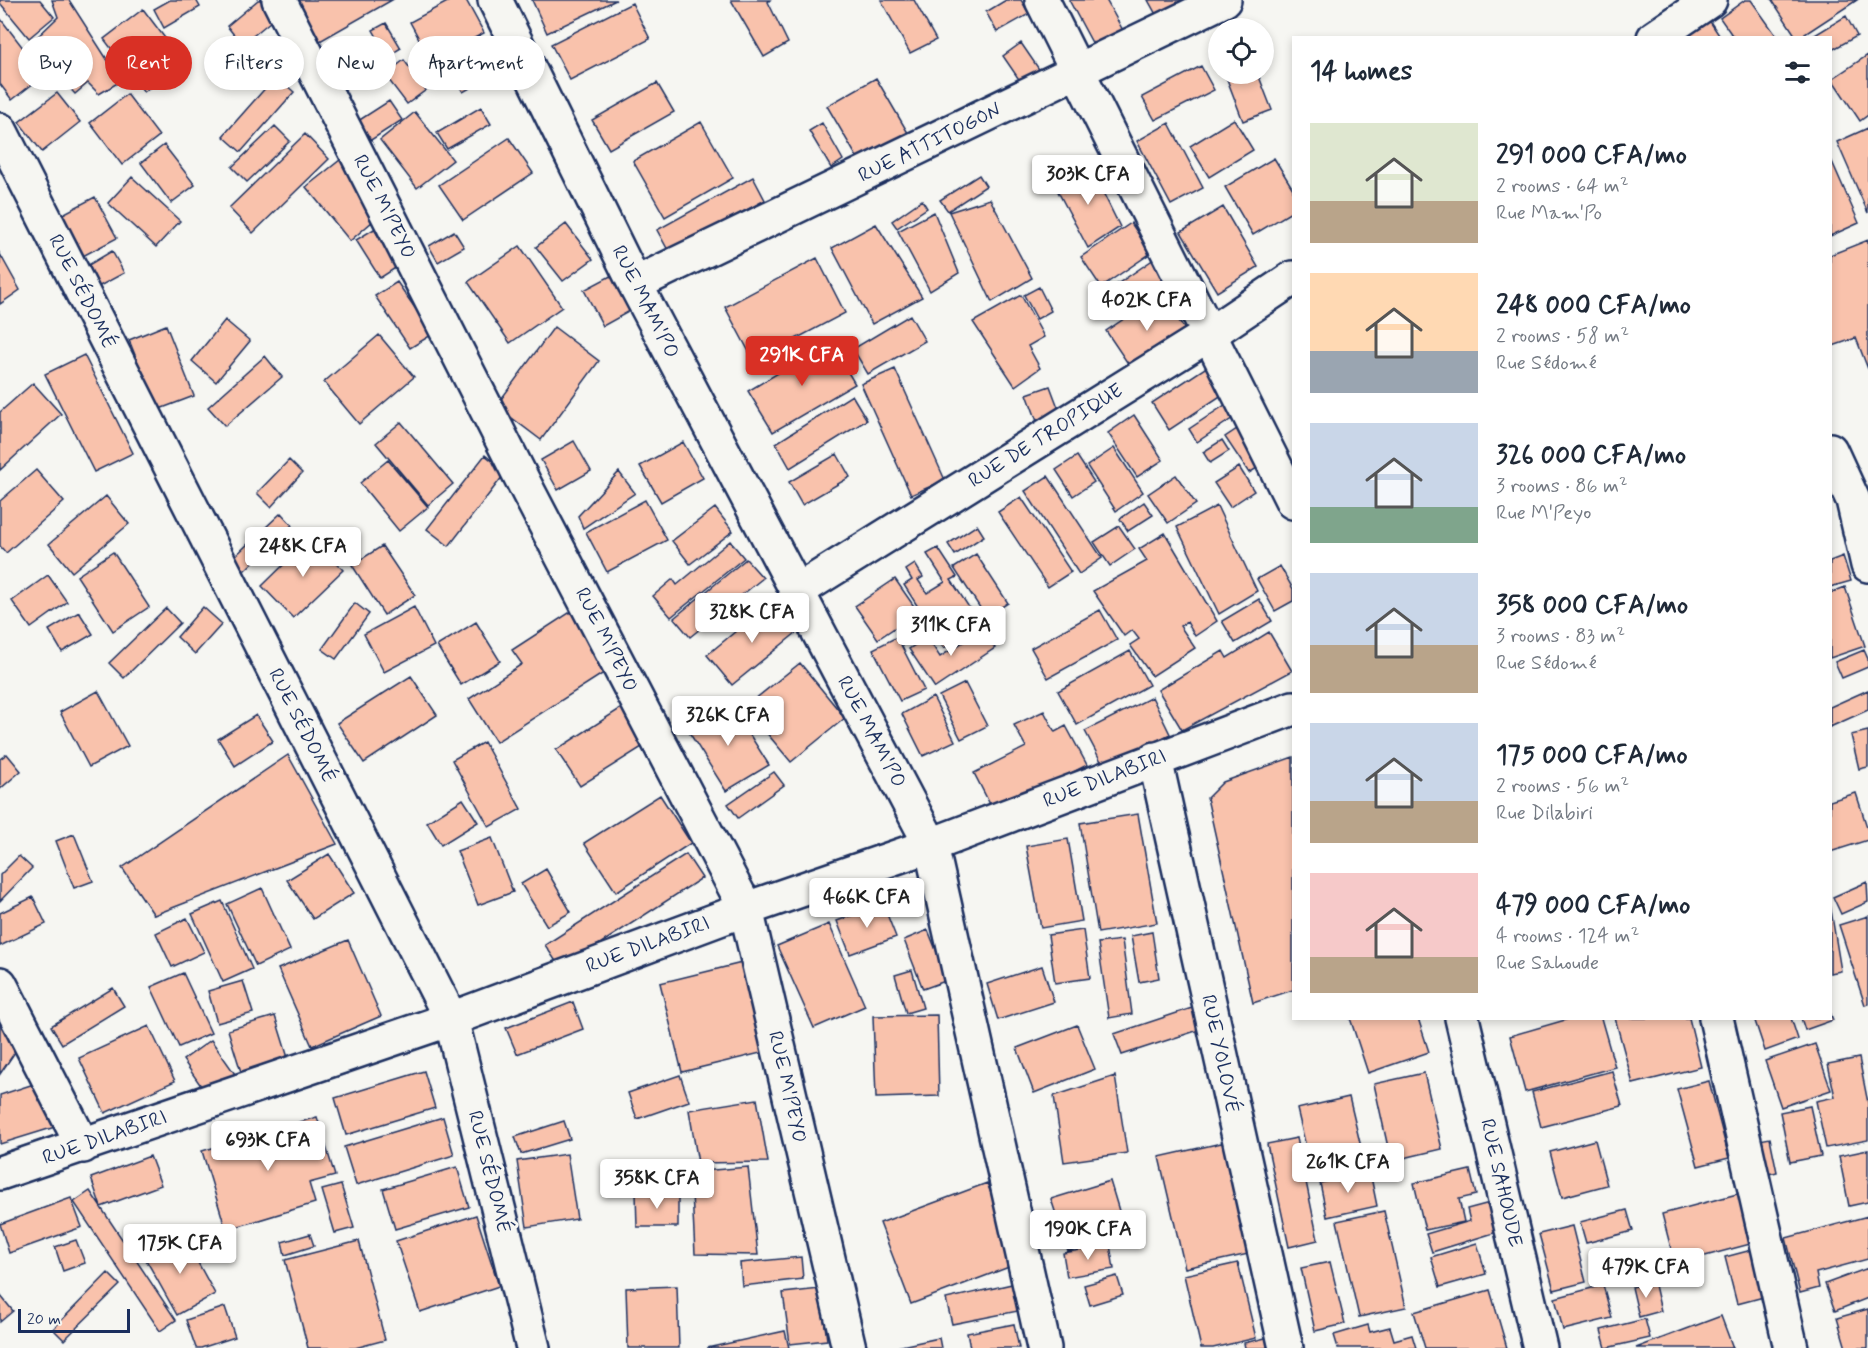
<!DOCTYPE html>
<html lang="en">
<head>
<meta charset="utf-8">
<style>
	body { margin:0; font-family:Mynerve,sans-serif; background:#f6f6f7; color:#1f2937; height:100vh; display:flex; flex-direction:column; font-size:22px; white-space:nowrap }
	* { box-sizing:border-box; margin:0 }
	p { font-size:20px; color:#747a83 }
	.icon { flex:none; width:33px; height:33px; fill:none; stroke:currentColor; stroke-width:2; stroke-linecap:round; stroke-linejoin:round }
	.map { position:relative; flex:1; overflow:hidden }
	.details { position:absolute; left:1292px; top:36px; width:540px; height:984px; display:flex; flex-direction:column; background:#fff; border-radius:0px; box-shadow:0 3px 9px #0003 }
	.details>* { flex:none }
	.top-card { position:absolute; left:18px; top:36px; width:570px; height:54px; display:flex; gap:12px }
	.fabs { position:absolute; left:1208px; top:18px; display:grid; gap:12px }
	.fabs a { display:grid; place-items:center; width:66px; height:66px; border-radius:50%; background:#fff; box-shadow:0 3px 9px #0003; font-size:30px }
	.scale { position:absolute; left:18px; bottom:15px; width:112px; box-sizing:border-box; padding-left:6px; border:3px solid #1b2f5e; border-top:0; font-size:16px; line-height:21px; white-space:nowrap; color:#1b2f5e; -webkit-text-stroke:4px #f6f6f2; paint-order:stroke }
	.price { position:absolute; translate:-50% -51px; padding:0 14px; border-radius:6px; background:#fff; color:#222; font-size:20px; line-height:39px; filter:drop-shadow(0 2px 3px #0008) }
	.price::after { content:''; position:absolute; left:50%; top:36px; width:18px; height:14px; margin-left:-9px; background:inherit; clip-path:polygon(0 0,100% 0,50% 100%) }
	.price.active { background:#d93025; color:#fff }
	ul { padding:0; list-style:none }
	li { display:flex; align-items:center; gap:18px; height:150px; padding:0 18px }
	li span { display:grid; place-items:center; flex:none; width:168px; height:120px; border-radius:0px; color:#555 }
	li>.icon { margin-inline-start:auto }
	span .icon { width:72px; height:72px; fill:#fffc; stroke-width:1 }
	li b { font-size:26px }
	h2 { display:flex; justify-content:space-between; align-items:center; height:72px; padding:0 18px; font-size:26px }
	.tag { padding:0 21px; border-radius:27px; background:#fff; box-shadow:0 3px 9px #0003; font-size:21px; line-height:54px }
	.tag.active { background:#d93025; color:#fff }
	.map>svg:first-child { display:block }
	.building { fill:#f9c2ac; stroke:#1b2f5e; stroke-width:1.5 }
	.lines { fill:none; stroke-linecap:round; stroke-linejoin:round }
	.minor-casing { stroke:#1b2f5e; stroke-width:38 }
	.minor { stroke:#f6f6f2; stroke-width:33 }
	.labels { text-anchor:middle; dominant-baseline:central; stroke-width:6; stroke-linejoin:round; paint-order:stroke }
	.street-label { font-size:20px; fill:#1b2f5e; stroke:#f6f6f2 }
</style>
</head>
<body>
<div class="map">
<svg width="1868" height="1348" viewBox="0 0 1868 1348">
	<rect width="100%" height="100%" fill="#f6f6f2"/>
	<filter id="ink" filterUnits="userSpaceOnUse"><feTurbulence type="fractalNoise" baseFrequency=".0167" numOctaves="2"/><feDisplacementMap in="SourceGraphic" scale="12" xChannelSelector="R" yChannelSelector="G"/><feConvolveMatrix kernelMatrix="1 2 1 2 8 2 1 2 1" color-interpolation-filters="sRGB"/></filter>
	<g filter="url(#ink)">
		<path class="building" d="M0,0h40l14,17 -25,21 -29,-35z
			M52,0h17l52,81 -22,13 -11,-11 -13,11 -45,-50 28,-27z
			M170,0h26l4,7 -36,21 -10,-19z
			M258,0h5l13,17 -34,28 -15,-19z
			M297,0h95l-72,41z
			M451,0h15l18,33 -53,28 -21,-39z
			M532,0h84l-69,33z
			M731,0h39l-2,2 20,41 -24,14z
			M881,0h33l22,40 -26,13z
			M1006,0h15l8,14 -32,18 -11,-20z
			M1069,0h37l19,34 -29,16z
			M1148,0h41l-31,18z
			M1745,0h6l27,38h-44l-14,-20z
			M1772,0h85l-58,38h-2z
			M632,3l18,36 -80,41 -19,-36z
			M143,9l40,53 -39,30 -40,-53z
			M1846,16l11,20 -27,15v-13h-20z
			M0,18l44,57 -32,25 -12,-16z
			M1709,20l12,18h-39z
			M386,23l15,25 -13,8 -15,-26z
			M1021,43l24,35 -18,13 -24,-35z
			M487,45l15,25 -39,22 -14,-24z
			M1868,55v60l-8,6 -28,-42z
			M404,60l22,30 -19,14 -22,-29z
			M1201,66l13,24 -59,30 -13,-23z
			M1225,74h33l14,36 -29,11z
			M276,76l18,16 -53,60 -18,-16z
			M876,78l35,60 -49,28 -35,-60z
			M657,83l17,29 -65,37 -17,-29z
			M57,93l23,29 -38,30 -23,-30z
			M127,94l32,42 -37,29 -32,-42z
			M389,101l13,19 -31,20 -13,-19z
			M481,107l10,17 -44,25 -10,-16z
			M415,112l38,48 -36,28 -37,-48z
			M1234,119l19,31 -44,27 -19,-31z
			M701,122l32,56 -68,39 -32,-56z
			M822,123l21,37 -12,8 -22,-37z
			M1169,123l34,65 -32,17 -34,-64z
			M275,126l15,15 -43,41 -15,-15z
			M1868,128v85l-31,-71z
			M305,134l24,25 -76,74 -24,-25z
			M509,138l24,35 -70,47 -24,-35z
			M164,145l31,40 -24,18 -30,-40z
			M345,156l28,65 -23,20 -44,-54z
			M1830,157l29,66 -29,13z
			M1274,158l19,31v22l-40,24 -28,-48z
			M1089,164l31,63 -32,21 -34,-64z
			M979,175l7,11 -38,25 -8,-11z
			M132,177l48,44 -24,26 -48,-44z
			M753,177l12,23 -96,52 -12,-22z
			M95,197l22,41 -36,19 -22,-41z
			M990,199l42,79 -40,24 -43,-90z
			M922,200l5,8 -30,20 -5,-7z
			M1223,207l35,60 -41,25 -36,-60z
			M934,212l25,61 -29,18 -32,-60z
			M1131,223l20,30 -50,34 -20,-30z
			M566,224l27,35 -30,22 -27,-34z
			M876,224l46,73 -50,27 -40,-76z
			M374,229l23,38 -17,11 -24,-38z
			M454,231l10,16 -26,15 -9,-16z
			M1868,240v129l-12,-31 -26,9v-92z
			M520,246l42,61 -52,36 -42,-61z
			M112,251l12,22 -28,15 -11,-21z
			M0,254l20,36 -20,14z
			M817,258l28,55 -91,48 -29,-54z
			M1154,259l12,19 -38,26 -12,-19z
			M620,271l19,35 -36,20 -19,-36z
			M397,282l36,52 -23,14 -35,-52z
			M1039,287l12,24 -14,8 -13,-24z
			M1161,294l27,40 -55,37 -27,-40z
			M1021,295l23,42 -16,9 12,22 -25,18 -42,-64z
			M910,315l15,26 -57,33 -15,-25z
			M225,320l25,21 -34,41 -24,-21z
			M166,325l28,71 -37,14 -28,-70z
			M554,327l45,34 -58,79 -45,-34z
			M379,335l35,42 -55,47 -35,-42z
			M830,342l25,42 -82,48 -25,-41z
			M84,355l49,98 -39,19 -49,-98z
			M265,356l17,21 -57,49 -17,-19z
			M1208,366l17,27 -56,37 -17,-27z
			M895,369l50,111 -34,15 -50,-111z
			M33,383l28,31 -61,56v-58z
			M1050,386l11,29 -23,9 -11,-30z
			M852,395l15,25 -77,48 -14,-25z
			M1228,403l8,13 -39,26 -8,-13z
			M1134,415l29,45 -26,17 -29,-44z
			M401,422l52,62 -25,21 -52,-62z
			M1243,425l24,37 -18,11 -24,-36z
			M1222,440l7,11 -19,12 -7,-11z
			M574,441l17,30 -33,19 -17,-30z
			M683,442l20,36 -42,24 -21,-36z
			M1114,448l29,44 -27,19 -29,-45z
			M837,454l13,23 -48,28 -13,-23z
			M485,455l21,17 -57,74 -22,-17z
			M1077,456l17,26 -21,14 -17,-26z
			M289,460l13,13 -31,34 -14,-14z
			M388,460l40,47 -29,24 -39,-48z
			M1239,467l15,24 -24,16 -16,-24z
			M36,470l28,32 -58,51 -6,-7v-45z
			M619,472l16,21 -52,35 -5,-12z
			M1176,475l20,29 -28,19 -20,-29z
			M1048,476l54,82 -23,16 -54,-83z
			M106,496l23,28 -57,48 -23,-28z
			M1021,497l50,75 -23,15 -50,-75z
			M645,500l22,40 -60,32 -21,-40z
			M1144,502l9,13 -25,16 -8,-12z
			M1217,506l40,85 -38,23 -42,-87z
			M715,508l18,23 -43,33 -18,-23z
			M281,513l11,12 -47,45 -12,-12z
			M977,525l7,11 -29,19 -7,-11z
			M1119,526l16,23 -25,17 -16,-24z
			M1165,533l52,88 -22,15 -8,-14 -7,4 15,22 -43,28 -22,-31 9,-6 -7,-9 -8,6 -31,-45 54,-30 -8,-12z
			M312,537l31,33 -50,48 -31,-32z
			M730,541l14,17 -73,59 -18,-21 20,-17 4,6z
			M382,546l33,49 -31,20 -32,-50z
			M938,548l19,29 -6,3 29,44 -36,24 -40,-63 8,-5 -6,-10 9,-6 8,13 -5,3 9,13 18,-11 -18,-28z
			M113,552l36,55 -36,24 -36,-55z
			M976,554l32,49 -22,14 -32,-49z
			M1843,556l8,25 -21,6v-26z
			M746,559l17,19 -73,59 -16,-19z
			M1280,566l13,23v12l-18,10 -18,-32z
			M48,575l19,27 -36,26 -19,-27z
			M895,579l23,33 -40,27 -23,-33z
			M1845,587l20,59 -35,12v-65z
			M1259,599l13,22 -37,22 -13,-22z
			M771,602l25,31 -64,52 -25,-30z
			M355,603l14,11 -33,45 -14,-10z
			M203,607l19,17 -27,30 -18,-17z
			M414,607l20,39 -50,26 -20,-38z
			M166,608l14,15 -56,55 -15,-15z
			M1100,610l17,30 -69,38 -17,-30z
			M572,611l38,58 -114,73 -27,-43 53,-35 -10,-14z
			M79,612l14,22 -31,18 -13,-22z
			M476,622l24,39 -39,24 -24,-39z
			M983,629l12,19 -60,40 -26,-39 18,-12 13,20z
			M1269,632l23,39 -110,59 -24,-40 65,-39 4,7z
			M897,637l27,53 -24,11 -27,-52z
			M1864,650l4,9v8l-26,11 -7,-16z
			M1130,651l19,34 -72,40 -19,-34z
			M800,663l45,55 -54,44 -46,-55z
			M411,676l26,39 -73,48 -27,-40z
			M965,683l22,43 -26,13 -22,-43z
			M1868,690v20l-38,17v-20z
			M98,691l30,55 -39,21 -29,-55z
			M933,697l22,44 -32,15 -21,-42z
			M1152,697l18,37 -66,33 -19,-36z
			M729,702l40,63 -43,26 -39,-62z
			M626,705l24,37 -70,44 -24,-36z
			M1044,711l11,21 11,-6 21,39 -93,47 -20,-39 52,-26 -12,-22z
			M256,715l17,26 -38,25 -17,-27z
			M1868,731v36l-9,2 -8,-34z
			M484,742l37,67 -32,18 -37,-67z
			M7,754l14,17 -21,18v-30z
			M288,755l49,89 -183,71 -32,-47z
			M1293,757v233l-40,13 -46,-205 16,-16z
			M774,772l10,13 -46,33 -10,-14z
			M1856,793l12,37v10l-38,12v-51z
			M660,795l31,48 -75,49 -32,-49z
			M463,799l15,23 -37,23 -14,-23z
			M1138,814l19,109 -59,10 -18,-110z
			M74,834l19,47 -19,7 -18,-47z
			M492,838l21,54 -35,13 -21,-54z
			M1068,839l14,82 -41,7 -15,-82z
			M329,854l25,39 -41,26 -26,-39z
			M686,854l16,24 -141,91 -16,-24z
			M19,856l13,12 -32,33v-26z
			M546,869l25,43 -24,14 -26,-42z
			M1867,882l1,20 -27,12 -8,-17z
			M262,888l28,62 -34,16 -29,-62z
			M33,897l13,27 -46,22v-33z
			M222,901l30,68 -29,13 -31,-68z
			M883,904l13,33 -46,17 -13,-33z
			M1830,904l11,67 -11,2z
			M1868,916v88l-3,1 -26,-80z
			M187,918l17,34 -32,15 -16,-34z
			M829,924l36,82 -51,22 -37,-82z
			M928,930l20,50 -25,9 -19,-49z
			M1083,930l7,48 -35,5 -7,-48z
			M1152,932l7,46 -20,4 -8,-46z
			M348,940l33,76 -69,30 -34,-77z
			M1122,940l10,74 -23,4 -11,-75z
			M746,962l23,89 -87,21 -22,-89z
			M1042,966l12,36 -56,18 -11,-36z
			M912,970l11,38 -17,5 -11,-38z
			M183,973l28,60 -32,14 -28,-60z
			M243,981l10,32 -36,10 -9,-32z
			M113,988l11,18 -62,38 -11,-18z
			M573,1002l10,27 -66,25 -11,-26z
			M1198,1006l7,22 -83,27 -8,-21z
			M1830,1012l3,8 -28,10 -4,-12h29z
			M937,1015l2,81 -63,2 -3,-82z
			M275,1016l14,45 -47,14 -14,-45z
			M1350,1018h68l11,34 -61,21z
			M1572,1018h29l14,49 -90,25 -15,-56z
			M1615,1018h74l12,49 -68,17z
			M1754,1018h37l7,21 -33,12z
			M0,1022l24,17 -24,35z
			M1077,1025l18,44 -61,24 -17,-45z
			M149,1026l26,55 -70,32 -26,-55z
			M211,1040l24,34 -29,19 -23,-33z
			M1815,1044l16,46 -50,17 -16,-46z
			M1859,1058l9,45v37l-42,8 -10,-47 19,-4 -7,-33z
			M424,1071l11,37 -89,27 -11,-37z
			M1612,1071l10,35 -81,21 -9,-35z
			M1424,1073l18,76 -51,12 -17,-77z
			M680,1075l9,26 -52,18 -9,-26z
			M1115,1076l12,77 -63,9 -10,-66z
			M1709,1081l20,77 -31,8 -21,-77z
			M40,1082l15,45 -55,17v-49z
			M1349,1097l17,71 -52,12 -17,-71z
			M757,1099l11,63 -70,1 -9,-53z
			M1810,1106l11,50 -31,6 -10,-50z
			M317,1117l18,59 -26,7 6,20 -89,27 -24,-79z
			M443,1117l11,38 -98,30 -12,-38z
			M564,1121l6,18 -49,15 -6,-17z
			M1297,1138l21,102 -29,7 -22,-103z
			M1770,1138l7,34 -16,4 -7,-35z
			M1595,1140l12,45 -45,12 -12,-45z
			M1226,1142l27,111 -68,15 -26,-111z
			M1868,1150v52l-19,4 -10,-50z
			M567,1154l10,65 -50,8 -10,-66z
			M150,1156l11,29 -60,22 -10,-29z
			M457,1167l12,40 -74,22 -12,-40z
			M748,1167l10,88 -63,-1 -4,-82z
			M1470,1170l6,25 -17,4 5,23 -39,8 -11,-47z
			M1370,1172l7,34 -50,11 -7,-34z
			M1110,1181l16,53 -58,17 -17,-52z
			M987,1183l30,81 -106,40 -31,-81z
			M341,1185l13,43 -19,5 -13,-43z
			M90,1191l86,129 -16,11 -86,-129z
			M636,1193h42v34h-41z
			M1741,1193l13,50 -79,21 -13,-50z
			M71,1198l11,29 -73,26 -9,-29z
			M1501,1200l9,28 -78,24 -6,-18 44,-13 -3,-12z
			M1627,1210l6,21 -47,12 -6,-21z
			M1384,1211l22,96 -47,10 -22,-96z
			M476,1215l23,71 -79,26 -24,-71z
			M1868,1216v43l-52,14 3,15 -19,5 -14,-55z
			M1572,1226l14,56 -32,8 -15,-56z
			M310,1234l4,12 -29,9 -3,-13z
			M183,1235l32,59 -38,21 -33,-59z
			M76,1240l9,23 -22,8 -8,-24z
			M359,1241l26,99 -30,8h-47l-23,-88z
			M1477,1243l9,31 -46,13 -9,-30z
			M1110,1245l4,24 -47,8 -4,-24z
			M1763,1247l12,47 -38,10 -12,-47z
			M801,1257l2,22 -61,7 -2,-23z
			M1330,1262l15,62 -30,7 -14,-63z
			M1238,1263l18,75 -43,10h-12l-17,-73z
			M1868,1268v30l-33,13 -10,-27z
			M108,1273l12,12 -56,55 -11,-11z
			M1117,1276l6,19 -33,10 -6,-20z
			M1654,1281l7,30 -22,6 -7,-30z
			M1012,1284l6,27 -66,13 -6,-25z
			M1603,1285l9,33 -49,12 -8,-32z
			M677,1286l2,62h-51l-2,-60z
			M820,1289l7,51 -37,4 -7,-51z
			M1490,1290l17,58h-82l-11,-36z
			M0,1295l13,16 -13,11z
			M225,1307l10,30 -34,11h-5l-10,-28z
			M1868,1309v39h-22l-9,-30z
			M1721,1316l12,32h-97z
			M1645,1319l5,19 -44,10 -5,-18z
			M1014,1324l5,24h-49l-3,-15z
			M1368,1325l2,7 20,-5 4,13 18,-5 4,13h-78l-4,-13z
			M785,1331l4,17h-82z
			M1274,1336l3,12h-32l-1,-5z
			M939,1338l2,10h-49z"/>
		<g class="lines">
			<g class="minor-casing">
				<path id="minor" d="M279,0l250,493 217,416 103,439
					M495,0l140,284 296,561 113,503
					M1042,0l251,502
					M1654,38l56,-38
					M0,130l451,889 82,329
					M635,284l589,-284
					M1830,450l23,50 15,65
					M796,592l412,-257 85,-57
					M1155,759l131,589
					M0,984l83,162
					M1462,1018l78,330
					M1716,1018l75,330
					M0,1173l451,-154 295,-110 185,-64 362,-137"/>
			</g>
			<use href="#minor" class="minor"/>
		</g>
	</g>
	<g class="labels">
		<g class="street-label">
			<text transform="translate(930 143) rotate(-26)">RUE ATTITOGON</text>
			<text transform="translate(384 207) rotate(63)">RUE M'PEYO</text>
			<text transform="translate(82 292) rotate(63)">RUE SÉDOMÉ</text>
			<text transform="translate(645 302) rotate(63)">RUE MAM'PO</text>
			<text transform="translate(1046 436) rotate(-32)">RUE DE TROPIQUE</text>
			<text transform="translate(606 640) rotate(63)">RUE M'PEYO</text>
			<text transform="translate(302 726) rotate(63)">RUE SÉDOMÉ</text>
			<text transform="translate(871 732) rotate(62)">RUE MAM'PO</text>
			<text transform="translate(1105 779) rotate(-21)">RUE DILABIRI</text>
			<text transform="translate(648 945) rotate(-20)">RUE DILABIRI</text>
			<text transform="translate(1220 1054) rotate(78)">RUE YOLOVÉ</text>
			<text transform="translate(787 1087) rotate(77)">RUE M'PEYO</text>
			<text transform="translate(105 1138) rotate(-19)">RUE DILABIRI</text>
			<text transform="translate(489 1172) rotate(76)">RUE SÉDOMÉ</text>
			<text transform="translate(1501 1183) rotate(77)">RUE SAHOUDE</text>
		</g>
	</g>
</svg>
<div class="fabs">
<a><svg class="icon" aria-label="locate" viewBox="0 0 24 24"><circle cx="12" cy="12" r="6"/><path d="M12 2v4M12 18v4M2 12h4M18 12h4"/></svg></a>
</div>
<div class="scale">20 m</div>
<b class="price" style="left:1088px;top:206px">303K CFA</b>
<b class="price" style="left:1147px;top:332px">402K CFA</b>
<b class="price active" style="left:802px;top:387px">291K CFA</b>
<b class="price" style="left:303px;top:578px">248K CFA</b>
<b class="price" style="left:752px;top:644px">328K CFA</b>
<b class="price" style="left:951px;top:657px">311K CFA</b>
<b class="price" style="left:728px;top:747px">326K CFA</b>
<b class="price" style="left:867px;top:929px">466K CFA</b>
<b class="price" style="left:268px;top:1172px">693K CFA</b>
<b class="price" style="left:1348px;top:1194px">261K CFA</b>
<b class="price" style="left:657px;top:1210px">358K CFA</b>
<b class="price" style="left:1088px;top:1261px">190K CFA</b>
<b class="price" style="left:180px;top:1275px">175K CFA</b>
<b class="price" style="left:1646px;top:1299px">479K CFA</b>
<div class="top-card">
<a class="tag">Buy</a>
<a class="tag active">Rent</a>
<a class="tag">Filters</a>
<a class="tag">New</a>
<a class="tag">Apartment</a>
</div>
<section class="details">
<h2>14 homes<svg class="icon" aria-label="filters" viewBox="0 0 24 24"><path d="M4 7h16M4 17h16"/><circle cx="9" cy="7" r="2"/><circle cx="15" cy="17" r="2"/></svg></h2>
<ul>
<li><span style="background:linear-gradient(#dfe7d0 65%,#b9a48a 0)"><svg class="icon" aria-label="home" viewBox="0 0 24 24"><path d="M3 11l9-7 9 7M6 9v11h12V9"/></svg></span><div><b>291 000 CFA/mo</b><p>2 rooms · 64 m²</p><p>Rue Mam'Po</p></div></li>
<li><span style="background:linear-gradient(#ffd9b3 65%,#9aa5b1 0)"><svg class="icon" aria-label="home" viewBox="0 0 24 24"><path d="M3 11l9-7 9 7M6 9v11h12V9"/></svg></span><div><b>248 000 CFA/mo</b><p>2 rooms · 58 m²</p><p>Rue Sédomé</p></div></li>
<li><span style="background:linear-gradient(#c9d6e8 70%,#7fa58c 0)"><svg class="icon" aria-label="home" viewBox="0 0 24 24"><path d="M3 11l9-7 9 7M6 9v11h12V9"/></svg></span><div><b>326 000 CFA/mo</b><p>3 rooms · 86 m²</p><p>Rue M'Peyo</p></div></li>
<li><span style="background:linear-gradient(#c9d6e8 60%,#b9a48a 0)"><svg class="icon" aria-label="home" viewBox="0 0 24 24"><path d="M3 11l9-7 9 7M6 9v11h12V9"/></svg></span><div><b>358 000 CFA/mo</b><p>3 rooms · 83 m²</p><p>Rue Sédomé</p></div></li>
<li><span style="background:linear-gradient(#c9d6e8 65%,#b9a48a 0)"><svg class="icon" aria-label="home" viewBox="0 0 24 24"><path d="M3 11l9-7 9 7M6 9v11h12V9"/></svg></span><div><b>175 000 CFA/mo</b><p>2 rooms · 56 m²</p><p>Rue Dilabiri</p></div></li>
<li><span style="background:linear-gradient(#f6c9c9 70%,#b9a48a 0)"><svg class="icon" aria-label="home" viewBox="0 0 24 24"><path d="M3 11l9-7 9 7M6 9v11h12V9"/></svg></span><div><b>479 000 CFA/mo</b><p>4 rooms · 124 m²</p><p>Rue Sahoude</p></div></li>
</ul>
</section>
</div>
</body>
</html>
